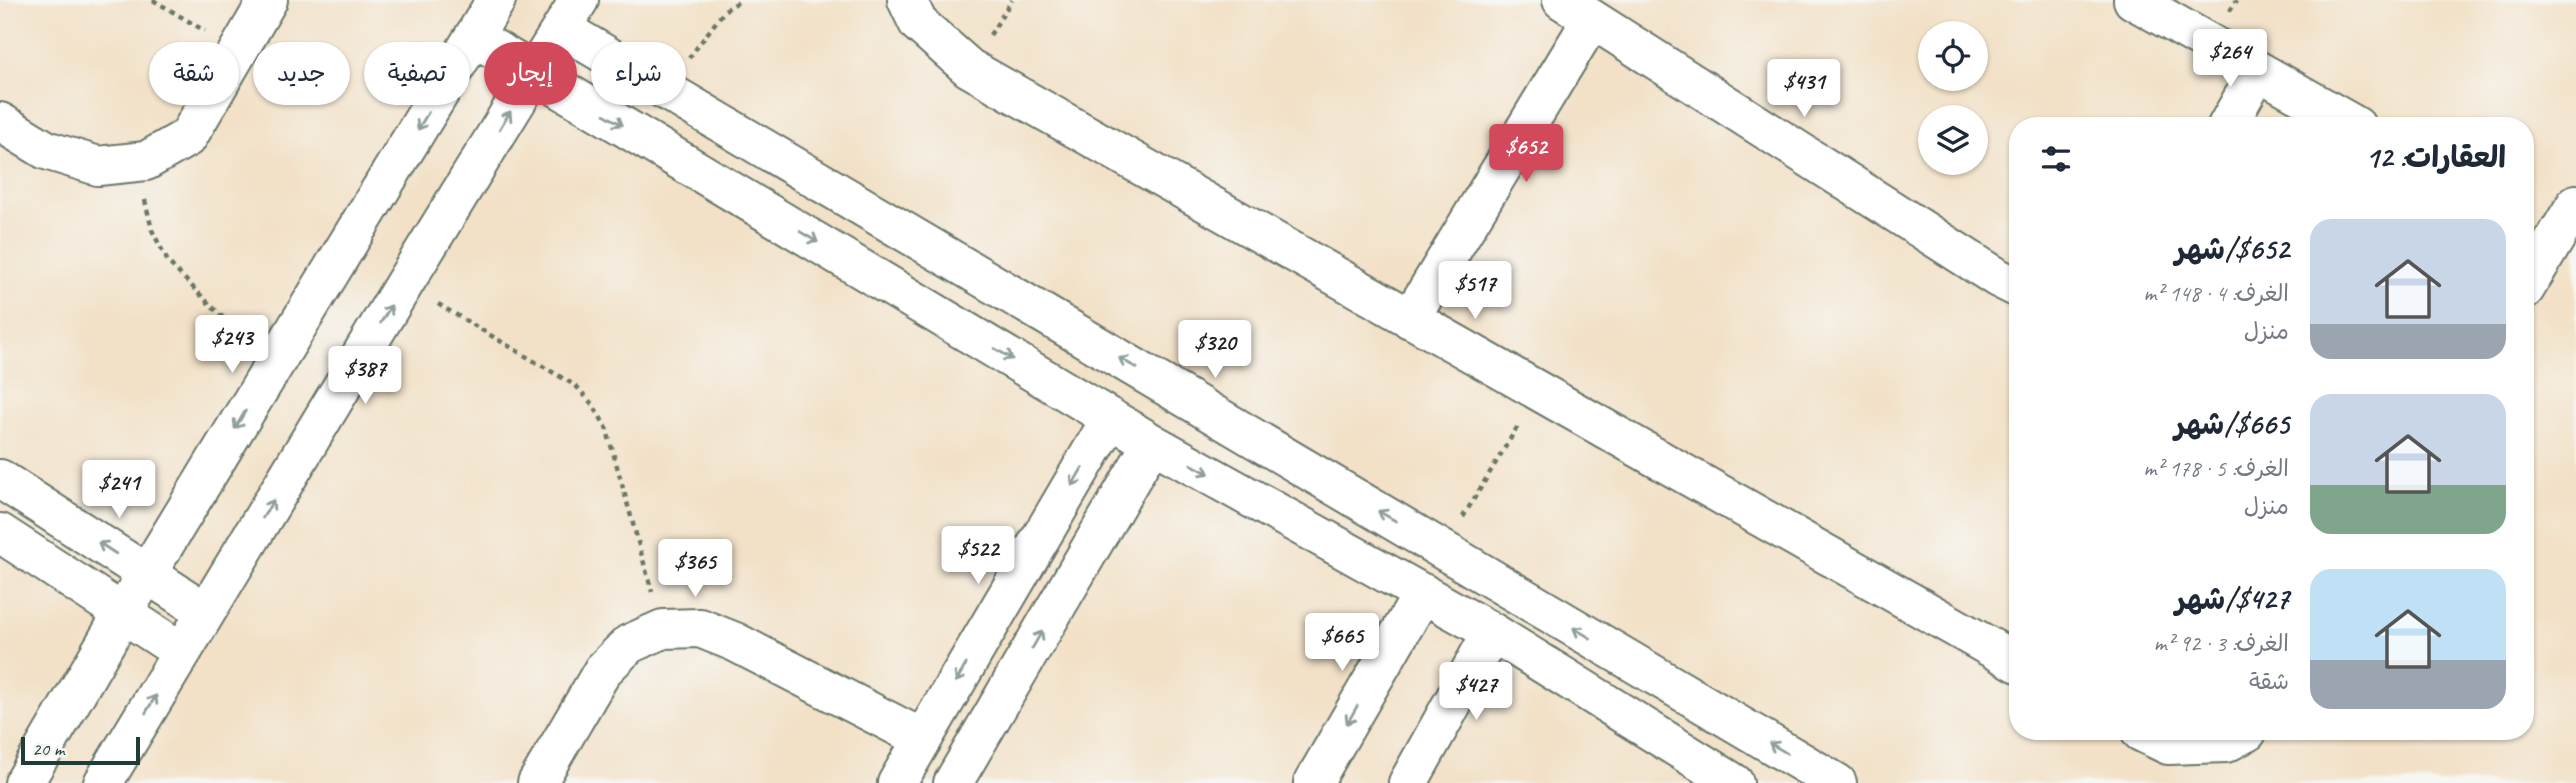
<!DOCTYPE html>
<html lang="ar">
<head>
<meta charset="utf-8">
<style>
	body { margin:0; font-family:Caveat,"Playpen Sans Arabic",sans-serif; background:#f6f6f7; color:#1f2937; direction:rtl; height:100vh; display:flex; flex-direction:column; font-size:26px; white-space:nowrap }
	* { box-sizing:border-box; margin:0 }
	p { font-size:23px; color:#747a83 }
	.icon { flex:none; width:38px; height:38px; fill:none; stroke:currentColor; stroke-width:2; stroke-linecap:round; stroke-linejoin:round }
	.map { position:relative; flex:1; overflow:hidden; direction:ltr }
	.side { position:absolute; left:2009px; top:117px; width:525px; height:623px; display:flex; flex-direction:column; background:#fff; border-radius:28px; box-shadow:0 2px 5px #0004; direction:rtl }
	.side>* { flex:none }
	.banner { position:absolute; left:21px; top:42px; width:665px; height:63px; direction:rtl; display:flex; gap:14px }
	.controls { position:absolute; left:1918px; top:21px; display:grid; gap:14px }
	.controls a { display:grid; place-items:center; width:70px; height:70px; border-radius:50%; background:#fff; box-shadow:0 2px 5px #0004; font-size:35px }
	.scale { position:absolute; left:21px; bottom:18px; width:119px; box-sizing:border-box; padding-left:7px; border:4px solid #1f3d34; border-top:0; font-size:19px; line-height:24px; white-space:nowrap; color:#1f3d34; -webkit-text-stroke:5px #f6f6f2; paint-order:stroke }
	.price { position:absolute; translate:-50% -60px; padding:0 16px; border-radius:7px; background:#fff; color:#222; font-size:23px; line-height:46px; filter:drop-shadow(0 2px 4px #0008) }
	.price::after { content:''; position:absolute; left:50%; top:42px; width:21px; height:16px; margin-left:-10px; background:inherit; clip-path:polygon(0 0,100% 0,50% 100%) }
	.price.active { background:#d1495b; color:#fff }
	ul { padding:0; list-style:none }
	li { display:flex; align-items:center; gap:21px; height:175px; padding:0 28px }
	li span { display:grid; place-items:center; flex:none; width:196px; height:140px; border-radius:21px; color:#555 }
	li>.icon { margin-inline-start:auto }
	span .icon { width:84px; height:84px; fill:#fffc; stroke-width:1 }
	li b { font-size:30px }
	h2 { display:flex; justify-content:space-between; align-items:center; height:84px; padding:0 28px; font-size:30px }
	.chip { padding:0 24px; border-radius:32px; background:#fff; box-shadow:0 2px 5px #0004; font-size:24px; line-height:63px }
	.chip.active { background:#d1495b; color:#fff }
	.map>svg:first-child { display:block }
	.lines { fill:none; stroke-linecap:round; stroke-linejoin:round }
	.minor-casing { stroke:#697667; stroke-width:42 }
	.path { stroke:#697667; stroke-width:4.5; stroke-dasharray:5 5; stroke-linecap:butt }
	.minor { stroke:#fff; stroke-width:38 }
	.oneway { stroke:#8f9e9a }
</style>
</head>
<body>
<div class="map">
<svg width="2576" height="783" viewBox="0 0 2576 783">
	<rect width="100%" height="100%" fill="#f6f6f2"/>
	<filter id="ink" filterUnits="userSpaceOnUse"><feTurbulence type="fractalNoise" baseFrequency=".0143" numOctaves="2"/><feDisplacementMap in="SourceGraphic" scale="14" xChannelSelector="R" yChannelSelector="G"/><feConvolveMatrix kernelMatrix="1 2 1 2 8 2 1 2 1" color-interpolation-filters="sRGB"/></filter>
	<filter id="wash" filterUnits="userSpaceOnUse"><feTurbulence type="fractalNoise" baseFrequency=".00686" numOctaves="4" result="noise"/><feDisplacementMap in="SourceGraphic" scale="28" xChannelSelector="R" yChannelSelector="G"/><feGaussianBlur stdDeviation="1.57" result="paint"/><feColorMatrix in="noise" values="0 0 0 0 0 0 0 0 0 0 0 0 0 0 0 0 0 1.4 0 .05"/><feComposite in="paint" operator="in"/></filter>
	<g filter="url(#wash)">
		<rect width="100%" height="100%" fill="#f2e1c7"/>
	</g>
	<g filter="url(#ink)">
		<g class="lines">
			<g class="minor-casing">
				<path id="minor" d="M907,0l11,23 51,45 1049,595
					M1562,0l436,278 20,10
					M2133,0l223,126
					M562,29l1275,754
					M474,37l678,406 340,189 242,151
					M0,122l46,28 52,16 48,-5 42,-24 80,-137
					M2227,126l31,-55
					M2525,289l51,-85
					M1410,319l182,-300
					M0,479l206,133
					M0,533l182,119
					M2141,732l27,13 58,-2 21,-11
					M24,783l99,-170 373,-613
					M103,783l301,-499 175,-284
					M537,783l66,-113 26,-26 34,-15 37,-1 35,14 188,97
					M897,783l214,-365
					M953,783l199,-340
					M1313,783l110,-190
					M1408,783l84,-151"/>
			</g>
			<path class="path" d="M153,0l52,31
				M2230,11l7,-11
				M990,35l22,-35
				M689,58l36,-48 17,-10
				M145,200l7,30 16,32 75,76
				M438,304l138,82 17,19 13,22 46,165
				M1463,517l55,-91"/>
			<use href="#minor" class="minor"/>
		</g>
		<defs><path id="oneway-shaft" d="M-6 0H5M1.5-3L5.5 0L1.5 3" fill="none" stroke-width="1.6" stroke-linecap="round" stroke-linejoin="round" transform="scale(1.75)"/></defs>
		<g class="oneway">
			<use href="#oneway-shaft" transform="translate(505 120) rotate(-58)"/>
			<use href="#oneway-shaft" transform="translate(614 120) rotate(31)"/>
			<use href="#oneway-shaft" transform="translate(423 121) rotate(122)"/>
			<use href="#oneway-shaft" transform="translate(809 237) rotate(31)"/>
			<use href="#oneway-shaft" transform="translate(386 314) rotate(-59)"/>
			<use href="#oneway-shaft" transform="translate(1004 354) rotate(31)"/>
			<use href="#oneway-shaft" transform="translate(1128 363) rotate(-150)"/>
			<use href="#oneway-shaft" transform="translate(240 420) rotate(121)"/>
			<use href="#oneway-shaft" transform="translate(1200 469) rotate(29)"/>
			<use href="#oneway-shaft" transform="translate(1077 477) rotate(120)"/>
			<use href="#oneway-shaft" transform="translate(268 509) rotate(-59)"/>
			<use href="#oneway-shaft" transform="translate(1387 516) rotate(-150)"/>
			<use href="#oneway-shaft" transform="translate(107 548) rotate(-147)"/>
			<use href="#oneway-shaft" transform="translate(1582 633) rotate(-149)"/>
			<use href="#oneway-shaft" transform="translate(1037 640) rotate(-60)"/>
			<use href="#oneway-shaft" transform="translate(961 673) rotate(120)"/>
			<use href="#oneway-shaft" transform="translate(151 704) rotate(-59)"/>
			<use href="#oneway-shaft" transform="translate(1352 715) rotate(120)"/>
			<use href="#oneway-shaft" transform="translate(1778 748) rotate(-149)"/>
		</g>
	</g>
</svg>
<div class="controls">
<a><svg class="icon" aria-label="locate" viewBox="0 0 24 24"><circle cx="12" cy="12" r="6"/><path d="M12 2v4M12 18v4M2 12h4M18 12h4"/></svg></a>
<a><svg class="icon" aria-label="layers" viewBox="0 0 24 24"><path d="M12 4l9 5-9 5-9-5zM3 14l9 5 9-5"/></svg></a>
</div>
<div class="scale">20 m</div>
<b class="price" style="left:2230px;top:89px">$264</b>
<b class="price" style="left:1804px;top:119px">$431</b>
<b class="price active" style="left:1526px;top:184px">$652</b>
<b class="price" style="left:1475px;top:321px">$517</b>
<b class="price" style="left:232px;top:375px">$243</b>
<b class="price" style="left:1215px;top:380px">$320</b>
<b class="price" style="left:365px;top:406px">$387</b>
<b class="price" style="left:119px;top:520px">$241</b>
<b class="price" style="left:978px;top:586px">$522</b>
<b class="price" style="left:695px;top:599px">$365</b>
<b class="price" style="left:1342px;top:673px">$665</b>
<b class="price" style="left:1476px;top:722px">$427</b>
<div class="banner">
<a class="chip">شراء</a>
<a class="chip active">إيجار</a>
<a class="chip">تصفية</a>
<a class="chip">جديد</a>
<a class="chip">شقة</a>
</div>
<section class="side">
<h2>العقارات: 12<svg class="icon" aria-label="filters" viewBox="0 0 24 24"><path d="M4 7h16M4 17h16"/><circle cx="9" cy="7" r="2"/><circle cx="15" cy="17" r="2"/></svg></h2>
<ul>
<li><span style="background:linear-gradient(#c9d6e8 75%,#9aa5b1 0)"><svg class="icon" aria-label="home" viewBox="0 0 24 24"><path d="M3 11l9-7 9 7M6 9v11h12V9"/></svg></span><div><b>$652/شهر</b><p>الغرف: 4 · 148 m²</p><p>منزل</p></div></li>
<li><span style="background:linear-gradient(#c9d6e8 65%,#7fa58c 0)"><svg class="icon" aria-label="home" viewBox="0 0 24 24"><path d="M3 11l9-7 9 7M6 9v11h12V9"/></svg></span><div><b>$665/شهر</b><p>الغرف: 5 · 178 m²</p><p>منزل</p></div></li>
<li><span style="background:linear-gradient(#bfe0f5 65%,#9aa5b1 0)"><svg class="icon" aria-label="home" viewBox="0 0 24 24"><path d="M3 11l9-7 9 7M6 9v11h12V9"/></svg></span><div><b>$427/شهر</b><p>الغرف: 3 · 92 m²</p><p>شقة</p></div></li>
</ul>
</section>
</div>
</body>
</html>
